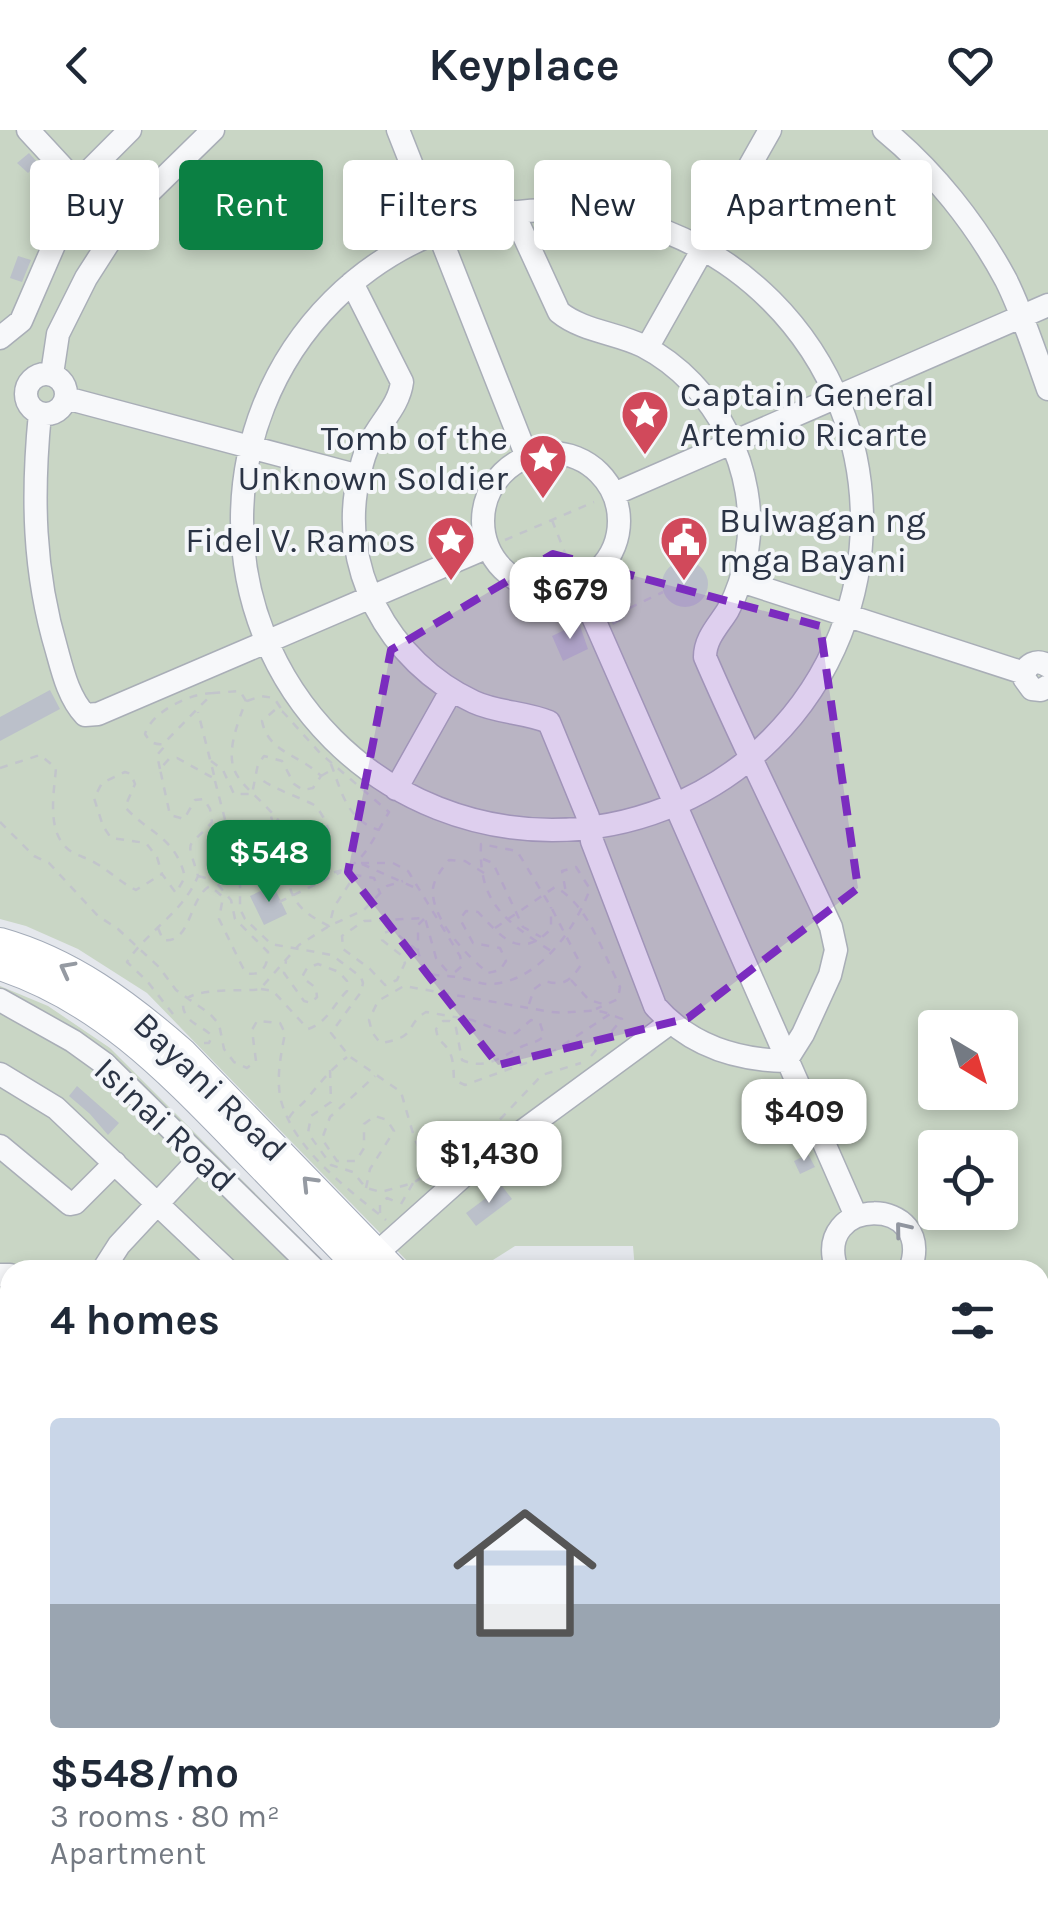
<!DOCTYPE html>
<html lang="en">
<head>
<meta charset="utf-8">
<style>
	body { margin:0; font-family:Karla,sans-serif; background:#f2f2f3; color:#1f2937; height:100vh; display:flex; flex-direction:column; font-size:38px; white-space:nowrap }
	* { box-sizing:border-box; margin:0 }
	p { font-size:32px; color:#747a83 }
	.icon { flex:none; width:55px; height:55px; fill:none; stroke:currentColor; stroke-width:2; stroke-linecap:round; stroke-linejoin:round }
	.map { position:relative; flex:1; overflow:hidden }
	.panel { position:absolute; left:0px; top:1130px; width:1050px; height:672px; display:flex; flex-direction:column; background:#fff; border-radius:30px 30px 0 0; box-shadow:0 5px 15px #0003 }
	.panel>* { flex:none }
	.banner { position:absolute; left:30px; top:30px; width:990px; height:90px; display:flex; gap:20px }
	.needle { width:65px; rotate:142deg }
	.tools { position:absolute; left:918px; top:880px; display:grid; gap:20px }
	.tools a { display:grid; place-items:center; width:100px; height:100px; border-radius:10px; background:#fff; box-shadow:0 5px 15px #0003; font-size:50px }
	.price { position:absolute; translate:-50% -85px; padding:0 22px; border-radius:20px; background:#fff; color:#222; font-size:32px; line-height:65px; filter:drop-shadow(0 2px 5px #0008) }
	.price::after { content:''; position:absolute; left:50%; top:60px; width:30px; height:22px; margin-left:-15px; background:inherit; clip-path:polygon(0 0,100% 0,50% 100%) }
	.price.on { background:#0b8043; color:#fff }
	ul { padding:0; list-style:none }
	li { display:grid; align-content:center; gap:20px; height:530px; padding:0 50px }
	li span { display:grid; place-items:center; height:310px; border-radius:10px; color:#555 }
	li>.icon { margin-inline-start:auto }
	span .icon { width:180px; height:180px; fill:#fffc; stroke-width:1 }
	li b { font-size:42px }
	h2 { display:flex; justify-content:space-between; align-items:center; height:120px; padding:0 50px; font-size:42px }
	.chip { padding:0 35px; border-radius:10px; background:#fff; box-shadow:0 5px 15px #0003; font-size:35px; line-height:90px }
	.chip.on { background:#0b8043; color:#fff }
	header { display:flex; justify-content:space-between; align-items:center; height:130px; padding:0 50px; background:#fff; font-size:45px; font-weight:700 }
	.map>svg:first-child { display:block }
	.built { fill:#d2d6de }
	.green { fill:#c9d6c5; fill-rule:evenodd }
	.building { fill:#bbc0ca }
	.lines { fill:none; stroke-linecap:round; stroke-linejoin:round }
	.minor-casing { stroke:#a9aeb7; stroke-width:25 }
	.major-casing { stroke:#a3abb8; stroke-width:30 }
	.path { stroke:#c2c5cb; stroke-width:2.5; stroke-dasharray:8 8; stroke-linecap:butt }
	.minor { stroke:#f7f8fa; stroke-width:22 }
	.major { stroke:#fff; stroke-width:28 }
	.oneway { stroke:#959aa2 }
	.oneway2 { stroke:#9196a0 }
	.marked { fill:#7b2cbf; fill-opacity:0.2; stroke:#7b2cbf; stroke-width:8; stroke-dasharray:20 12; stroke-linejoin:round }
	.labels { text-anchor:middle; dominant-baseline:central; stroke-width:8; stroke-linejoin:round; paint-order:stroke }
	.poi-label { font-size:35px; fill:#2b3445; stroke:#f4f6f9; text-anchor:start }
	.street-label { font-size:35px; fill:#2b3445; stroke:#f4f6f9 }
</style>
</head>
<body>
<header><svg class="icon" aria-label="back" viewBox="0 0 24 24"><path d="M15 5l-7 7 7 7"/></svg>Keyplace<svg class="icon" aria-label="heart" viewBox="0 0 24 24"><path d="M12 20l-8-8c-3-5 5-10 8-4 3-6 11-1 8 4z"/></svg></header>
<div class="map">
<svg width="1048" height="1801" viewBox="0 0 1048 1801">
	<rect width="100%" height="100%" fill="#e4e7ec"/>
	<path class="built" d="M1048,1574v184l-8,-8v-172z"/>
	<path class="green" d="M0,0h1048v1513l-8,4v-377h-405l-2,-24h-118l-38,24h-61l-269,-277 -69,-44 -52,-23 -26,-7zM935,898h65v64h-65zM935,1018h65v64h-65z
		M0,856l48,20 62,42 222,222h-322v652h1030l8,9h-1048z"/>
	<path class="building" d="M29,23l9,10 -10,10 -11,-10z
		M18,126l13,4 -9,22 -12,-4z
		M662 454a23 23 0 1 1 46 0a23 23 0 1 1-46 0Z
		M611,466l11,24 -9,5 -11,-25z
		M579,493l9,26 -25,12 -11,-25z
		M50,560l10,19 -60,32v-24z
		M273,755l14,29 -23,11 -14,-29z
		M77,956l42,37 -11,12 -18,-21 -21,-18z
		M808,1024l7,13 -15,7 -6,-13z
		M502,1056l10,13 -36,27 -10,-13z"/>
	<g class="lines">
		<g class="minor-casing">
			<path id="minor" d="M28,0l49,53
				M398,0l129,327
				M884,0c49,40 92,94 122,150 17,34 29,73 42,109
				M242 390a310 310 0 1 1 620 0a310 310 0 1 1-620 0Z
				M352,153l50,99c-3,24 -22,40 -32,61 -5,8 -8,20 -10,29 -25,93 29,191 114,230 24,11 51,10 75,20l39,95 4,24 63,165c34,39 81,54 131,55l17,-27 27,-59 6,-25 -5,-23c-42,-91 -87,-179 -126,-270 0,-19 14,-32 23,-47 10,-18 16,-38 19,-58 13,-81 -31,-168 -104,-206 -26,-13 -61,-15 -84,-34l-46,-100
				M0,208l21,-17 52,-120 4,-18 53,-53
				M647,218l123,-218
				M52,244l6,-40 28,-56 41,-64 86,-84
				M26 264a20 20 0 1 1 40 0a20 20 0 1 1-40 0Z
				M66,268l293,78
				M40,283c-8,82 -7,158 17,238 6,22 12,47 28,64l13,-1 390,-167
				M483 391a68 68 0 1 1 136 0a68 68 0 1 1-136 0Z
				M614,364l434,-189
				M741,451l283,92
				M578,453l278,633
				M1048,536c-11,-8 -23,-2 -24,12l8,11 9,1 7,-4
				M396,659l55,-98
				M0,870l73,41 32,23 210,206
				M0,944l56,34 171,162
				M0,1016l70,58 5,-1 40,-40
				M377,1123l94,-84 199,-146
				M103,1140l16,-25 81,-87
				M837,1140c-27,-75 101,-76 73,0
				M0,1145h10
				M1040,1194l8,2
				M1040,1401l8,-13
				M0,1463l10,32
				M1040,1785l8,8
				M99,1792l2,9
				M773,1792l8,9
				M875,1792l8,9
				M964,1792l8,9
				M902,1801l9,-9"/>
		</g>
		<g class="major-casing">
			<path id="major" d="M0,812c71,20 127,62 182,110l211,218
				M0,836c100,33 167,103 239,177 41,42 82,85 123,127
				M1040,1532l8,-4
				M1040,1556l8,-4"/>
		</g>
		<path class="path" d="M552,390l17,43
			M505,410l89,-38
			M615,485l48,-23
			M213,563c-22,0 -61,18 -68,41 5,8 9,11 18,10l50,-51 27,-2 6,10c-35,87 0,72 43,133 6,8 7,18 13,27l20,-4c14,-18 6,-34 -6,-51 -18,-10 -42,-16 -58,-29
			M247,571l14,-5 13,2 8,12
			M211,631l12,9 11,24h18l6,-30 6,-8 18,5 12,23 9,6 10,-2 8,-12c-20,-21 -53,-23 -59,-55l14,-12 7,3 37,41 69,59c-28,48 -30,66 -93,61l-7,9c3,23 20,34 40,44l5,-19 21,-32 19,3 6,15
			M331,634c11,29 16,56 48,66
			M0,638l40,-13 16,13c-2,25 -10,64 13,82 8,6 19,8 28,14 14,8 24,19 39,26l26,-16 14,19 9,-16c-10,-41 -36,-43 -60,-70l10,-23 -4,-10 -6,-2 -23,11 -8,15 9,28 8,12 35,5 11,14 5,17
			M160,639l-3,-14 8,-9
			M321,646l7,-4 2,-8
			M215,651l13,50
			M0,692l34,34 15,7 49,53 20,13 41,38 17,23 34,24 9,10 5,25 10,13 13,6 9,-7 -4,-31 5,-9 23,2 5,10c-4,22 -10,48 -3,71 15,48 66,85 104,116
			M228,704l12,40v35l5,10 26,25 61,11 29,22 2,6 -2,9 -30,41 18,23 52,36 13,45 15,35 26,-16
			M231,708l14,20 7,2 5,-4 -2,-13 -10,-3 -9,-10 2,-7 8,-4 7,3 19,44 11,3 5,-5 -12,-26 -5,-22
			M483,729l10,4 30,64 18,10
			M361,733h32l15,8 52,85 2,10 -7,6 -9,-2 -10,-12 -11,-40 -61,3 -22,15 1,13 27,20 15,16 12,-5 8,-17 -4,-8 -19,-15 2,-7 8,-3 26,21
			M362,734l56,25
			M484,743l-19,-12 -16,-1c-7,9 -14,17 -16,28 -3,30 34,68 55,85l12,-3 6,-9 -6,-13 -27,-5 -13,-24 6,-8 12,1c24,25 41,49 73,17v-22
			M198,746l15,4
			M279,772l62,-30
			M424,789l-6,6v26l6,21c14,5 24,3 38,6 10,2 20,7 31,6 47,-4 82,-55 97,-95l-14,-22 -14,4 4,22
			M158,798l5,12c29,4 25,-42 47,-54l13,11 -4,22 23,47 4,7c15,4 22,-7 22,-21l-33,-33 -4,-19 -17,-20 -6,-28 8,-4 21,19
			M495,798l60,-41c33,17 49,68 65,100l-2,12 -22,10
			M571,850l18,20 14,4
			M261,859l12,2 35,38c19,-6 25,-24 39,-38v-10l-8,-9 -21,-8 -11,4 -5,9 14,11 1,9 -6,6 -7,-2 -20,-28 2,-12
			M529,874l5,-15 11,-8c19,6 26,-1 36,-16l-30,-58 -34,-56 -36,-7c-3,60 26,78 70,107
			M173,884l-26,-33 -20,-19c21,-32 56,-49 71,-86 -12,-41 -12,-24 14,-54l-2,-13 -6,-10 -9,1 -11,19 -14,-4 -10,-46 9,-10 8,-1 38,21 -17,-67
			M204,913h5l3,-7c-7,-8 -21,-12 -26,-21 -19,-32 61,-22 74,-26l39,-44 30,-19 35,-16 23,-24 16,-5
			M591,926l31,-37c-8,-3 -18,-8 -26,-8 -13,-1 -29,3 -45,1l-147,-26 -26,15 -9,19 3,12 8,11c40,-6 23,-17 46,-31l46,8 36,14 8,-1 15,-13 9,3 4,13c-7,7 -12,6 -21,10 -21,10 -37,25 -61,14l-6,-32 -6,-7h-7l-7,8 2,10c16,12 15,23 16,41l11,5 83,-30 62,-41
			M330,940l1,32 -20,14 -3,17 23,32 22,7 13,16 15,4 32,-9 14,-9
			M289,988c5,-9 11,-11 17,-18 13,-16 24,-30 41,-43
			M489,1001l53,-56 39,-12
			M366,1058l4,-19 24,-38 -7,-11 -12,-4 -11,8v24l-8,13h-19l-15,-22 8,-22 45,-41
			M401,1074l12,-21
			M380,1083v-8l7,-7 12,5
			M0,1363l10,3
			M0,1531l10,-16
			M0,1739l10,-15
			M467,1792l8,9
			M583,1801l9,-9"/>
		<use href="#minor" class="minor"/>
		<use href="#major" class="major"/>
	</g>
	<defs><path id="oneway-chevron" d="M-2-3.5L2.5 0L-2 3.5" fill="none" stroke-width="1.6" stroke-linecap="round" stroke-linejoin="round" transform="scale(2.5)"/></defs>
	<g class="oneway">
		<use href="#oneway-chevron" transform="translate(67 839) rotate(-152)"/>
		<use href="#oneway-chevron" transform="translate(309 1053) rotate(-134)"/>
	</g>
	<use class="oneway2" href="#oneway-chevron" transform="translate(902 1099) rotate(-129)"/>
	<path class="marked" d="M553,424l267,72 38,262 -170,130 -190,47 -150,-193 43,-222z"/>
	<defs>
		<g id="sight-pin" transform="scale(2.5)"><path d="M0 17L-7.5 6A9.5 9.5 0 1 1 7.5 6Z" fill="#d1495b" stroke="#f4f6f9"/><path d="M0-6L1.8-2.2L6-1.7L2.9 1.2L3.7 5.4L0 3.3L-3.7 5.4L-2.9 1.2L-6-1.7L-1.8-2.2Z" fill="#fff"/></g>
		<g id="civic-pin" transform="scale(2.5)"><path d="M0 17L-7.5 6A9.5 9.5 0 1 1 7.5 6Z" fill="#d1495b" stroke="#f4f6f9"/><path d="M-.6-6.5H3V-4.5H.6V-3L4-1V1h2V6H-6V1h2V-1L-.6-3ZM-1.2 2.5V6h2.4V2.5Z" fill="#fff"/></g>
	</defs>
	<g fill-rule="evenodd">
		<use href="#sight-pin" x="645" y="284"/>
		<use href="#sight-pin" x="543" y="328"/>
		<use href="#sight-pin" x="451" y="410"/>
		<use href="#civic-pin" x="684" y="410"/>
	</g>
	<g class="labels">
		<g class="poi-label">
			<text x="680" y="264">Captain General<tspan x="680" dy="40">Artemio Ricarte</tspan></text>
			<text x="508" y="308" text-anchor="end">Tomb of the<tspan x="508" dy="40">Unknown Soldier</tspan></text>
			<text x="719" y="390">Bulwagan ng<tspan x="719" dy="40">mga Bayani</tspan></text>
			<text x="416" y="410" text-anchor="end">Fidel V. Ramos</text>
		</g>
		<g class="street-label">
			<text transform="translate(210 957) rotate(44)">Bayani Road</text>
			<text transform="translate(165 995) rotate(43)">Isinai Road</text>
		</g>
	</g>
</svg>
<div class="tools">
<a><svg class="needle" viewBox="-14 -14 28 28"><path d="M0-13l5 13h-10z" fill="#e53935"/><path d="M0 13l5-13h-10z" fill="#747a83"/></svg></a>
<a><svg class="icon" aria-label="locate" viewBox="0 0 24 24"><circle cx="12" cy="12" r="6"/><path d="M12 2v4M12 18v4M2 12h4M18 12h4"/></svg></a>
</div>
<b class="price" style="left:570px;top:512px">$679</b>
<b class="price on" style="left:269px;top:775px">$548</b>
<b class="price" style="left:804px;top:1034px">$409</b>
<b class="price" style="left:489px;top:1076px">$1,430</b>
<div class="banner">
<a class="chip">Buy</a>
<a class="chip on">Rent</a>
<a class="chip">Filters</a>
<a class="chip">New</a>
<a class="chip">Apartment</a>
</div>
<section class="panel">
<h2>4 homes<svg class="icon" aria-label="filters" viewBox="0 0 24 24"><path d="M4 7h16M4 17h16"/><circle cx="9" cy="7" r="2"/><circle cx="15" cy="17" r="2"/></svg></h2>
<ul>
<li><span style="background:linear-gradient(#c9d6e8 60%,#9aa5b1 0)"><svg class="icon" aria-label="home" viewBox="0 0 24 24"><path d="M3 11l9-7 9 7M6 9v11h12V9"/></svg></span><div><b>$548/mo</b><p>3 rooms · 80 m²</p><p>Apartment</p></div></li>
</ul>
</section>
</div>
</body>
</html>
